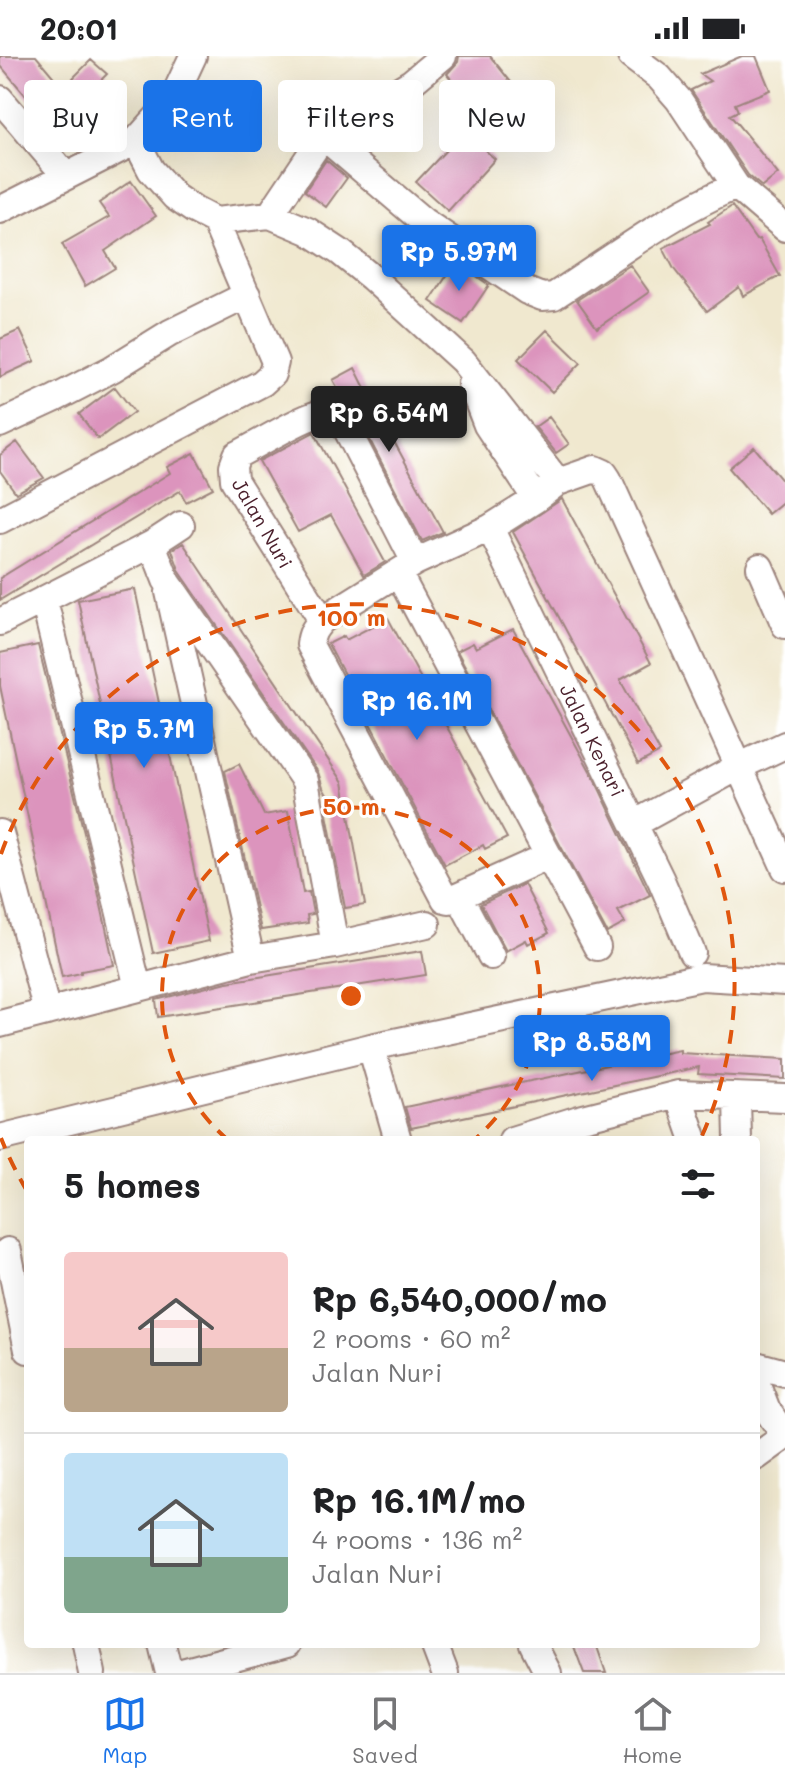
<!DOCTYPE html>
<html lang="en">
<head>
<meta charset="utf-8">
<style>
	body { margin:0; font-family:Mali,sans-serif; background:#f2f2f2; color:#202124; height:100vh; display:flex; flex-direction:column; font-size:30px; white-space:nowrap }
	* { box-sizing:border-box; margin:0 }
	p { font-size:26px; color:#757577 }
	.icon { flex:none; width:44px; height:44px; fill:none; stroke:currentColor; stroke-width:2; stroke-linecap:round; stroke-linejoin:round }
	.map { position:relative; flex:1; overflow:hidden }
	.side { position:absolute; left:24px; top:1080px; width:736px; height:512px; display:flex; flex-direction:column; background:#fff; border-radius:8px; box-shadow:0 8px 32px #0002 }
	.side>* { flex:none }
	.guide { position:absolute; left:24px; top:24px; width:738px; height:72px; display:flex; gap:16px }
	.price { position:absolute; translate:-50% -68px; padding:0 18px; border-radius:8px; background:#1a73e8; color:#fff; font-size:26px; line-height:52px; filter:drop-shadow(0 2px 4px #0008) }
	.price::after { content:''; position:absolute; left:50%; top:48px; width:24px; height:18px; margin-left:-12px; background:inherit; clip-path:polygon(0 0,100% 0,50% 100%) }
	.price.on { background:#222; color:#fff }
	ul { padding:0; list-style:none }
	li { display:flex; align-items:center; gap:24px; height:200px; padding:0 40px }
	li+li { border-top:2px solid #e0e0e0 }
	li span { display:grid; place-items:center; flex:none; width:224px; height:160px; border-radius:8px; color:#555 }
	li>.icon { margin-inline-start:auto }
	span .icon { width:96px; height:96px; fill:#fffc; stroke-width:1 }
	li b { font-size:34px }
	h2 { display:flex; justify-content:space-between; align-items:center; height:96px; padding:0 40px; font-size:34px }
	.pill { padding:0 28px; border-radius:8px; background:#fff; box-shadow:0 8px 32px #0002; font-size:28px; line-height:72px }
	.pill.on { background:#1a73e8; color:#fff }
	.status { display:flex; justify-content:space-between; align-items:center; height:56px; padding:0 40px; background:#fff; direction:ltr }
	.status svg { height:22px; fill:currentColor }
	.dock { display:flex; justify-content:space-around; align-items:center; height:112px; border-top:2px solid #e0e0e0; background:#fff; font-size:22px; color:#757577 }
	.dock a { display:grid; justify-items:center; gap:4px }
	.dock .on { color:#1a73e8 }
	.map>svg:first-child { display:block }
	.building { fill:#dc94bd }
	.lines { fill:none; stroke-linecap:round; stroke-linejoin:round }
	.minor-casing { stroke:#9d847d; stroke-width:30 }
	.minor { stroke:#fff; stroke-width:26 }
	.ring { fill:none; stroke:#e0560e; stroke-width:4; stroke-dasharray:14 10 }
	.labels { text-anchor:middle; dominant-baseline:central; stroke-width:6; stroke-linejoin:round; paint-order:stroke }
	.street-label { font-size:20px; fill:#4a1f2b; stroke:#fff }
	.centre { fill:#e0560e; stroke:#fff; stroke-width:4 }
	.ring-label { font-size:24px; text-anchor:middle; font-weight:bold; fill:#e0560e; stroke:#fff; stroke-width:6; stroke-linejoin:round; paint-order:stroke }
</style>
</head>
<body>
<div class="status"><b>20:01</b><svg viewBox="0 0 49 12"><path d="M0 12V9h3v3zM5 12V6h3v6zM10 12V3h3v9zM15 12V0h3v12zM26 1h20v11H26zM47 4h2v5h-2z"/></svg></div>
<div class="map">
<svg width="785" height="1617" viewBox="0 0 785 1617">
	<rect width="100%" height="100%" fill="#fff"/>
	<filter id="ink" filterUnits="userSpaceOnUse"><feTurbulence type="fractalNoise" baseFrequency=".0125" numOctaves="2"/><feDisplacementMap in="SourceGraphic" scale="16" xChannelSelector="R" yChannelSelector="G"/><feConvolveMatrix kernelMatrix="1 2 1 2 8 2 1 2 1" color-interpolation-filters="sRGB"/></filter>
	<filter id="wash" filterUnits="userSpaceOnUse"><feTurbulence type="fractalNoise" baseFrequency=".006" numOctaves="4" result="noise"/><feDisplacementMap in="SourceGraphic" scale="32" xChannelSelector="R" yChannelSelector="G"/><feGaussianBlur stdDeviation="1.8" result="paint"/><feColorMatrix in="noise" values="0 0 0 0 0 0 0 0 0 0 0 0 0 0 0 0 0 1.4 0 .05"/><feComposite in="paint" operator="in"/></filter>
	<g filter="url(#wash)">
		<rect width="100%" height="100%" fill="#f0e8cf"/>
		<g id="blocks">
			<path class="building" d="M0,0h36l37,44 -26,21 -47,-56z
				M459,0h31l21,26 -35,28 -29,-36 11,-12z
				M742,0h14l14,34 -35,14 3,7 -8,4 48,59 -16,13 -14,-12 -57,-85 19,-9 -10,-7z
				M91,4l16,14 -19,19 -15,-15z
				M464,75l31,28 -47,52 -32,-29z
				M326,104l21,18 -21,29 -21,-16z
				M131,125l25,35 -51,35 10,17 -30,18 -23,-42 47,-27 -10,-14z
				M732,150l24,34 3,-1 21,37 -37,20 -4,-9 -32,24 -33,-42 -11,-21 47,-24 -2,-2z
				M456,206l33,23 -26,38 -33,-22z
				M630,209l19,27 -52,36 -20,-28z
				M20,274l15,31 -35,16v-38z
				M547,274l34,33 -29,29 -34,-33z
				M355,312l10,20 78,144 -21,9 -65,-126 -11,-12 -13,-23z
				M115,331l19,25 -36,27 -19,-25z
				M549,361l20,27 -13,9 -21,-26z
				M314,376l71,130 -21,13 -33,-60 -33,17 -39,-71z
				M17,386l27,36 -28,15 -16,-22v-16z
				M754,391l31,37v16l-17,14 -39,-46z
				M194,397l19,35 -27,14 -6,-11 -180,109v-22l170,-105 -3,-6z
				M562,443l89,164 -31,17 40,72 -22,12 -125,-232z
				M183,487l160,239 22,123 -20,3 -20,-104 7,-1 -9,-15 -5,-16 -138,-200 -8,-22z
				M135,533l74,352 -56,12 -75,-353z
				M388,562l119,220 -22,11 -2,-4 -38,20 -117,-221 16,-8 2,4z
				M513,573l82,151 55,115 -32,16 7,12 -18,10 -150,-282 16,-8 3,5z
				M38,589l58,237 18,83 -33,6v2l-19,4 -62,-291v-33z
				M239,708l25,51 24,-4 15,82 6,-1 4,22 -6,1 1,8 -47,7 -36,-159z
				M524,828l25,49 -21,11 -2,-4 -20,11 -25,-47z
				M422,895l4,24 -268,42 -2,-17 71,-18z
				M680,994v3l105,6v20l-87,-5 1,-7 -288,61 -6,-21z
				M573,1588h23l10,29h-22z"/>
		</g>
	</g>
	<g filter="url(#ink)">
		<use href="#blocks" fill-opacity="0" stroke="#9d847d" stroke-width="2"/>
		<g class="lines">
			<g class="minor-casing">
				<path id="minor" d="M631,0l28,21 20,23 57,86 49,42
					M0,43l66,77
					M323,80l100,85 104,70 15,6 12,-1c59,-38 117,-83 182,-110
					M136,85l15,29 24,27 19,13 21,11 55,-6 38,16 32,21 31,25 92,84 95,121
					M0,154l136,-69 36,-40 21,-45
					M270,159l53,-79 89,-54 31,-26
					M471,328l16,41 49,74
					M0,368l54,-25 58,-30 58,-36 77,-38
					M0,464l262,-137 10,-9 3,-12 -60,-141
					M490,472l171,352 31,73
					M760,511l25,58
					M398,517l199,374
					M169,536l82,367
					M44,544l94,388
					M322,564l-88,-140 -1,-14 4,-11c18,-9 73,-43 90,-43 7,0 11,5 16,10l72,140
					M0,566l152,-78 29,-19
					M634,768l104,-57 47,-22
					M0,777l47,179
					M548,800l-89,40 -10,4 -4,-1 -135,-254c1,-11 4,-16 12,-25l93,-58 75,-34 46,-29 22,-17 37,-13 9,4 4,6 177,389
					M459,840l32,60
					M335,889l92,-21
					M0,968l251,-65 84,-14 -30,-164 -139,-201 -14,-36
					M371,991l27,93
					M678,1038l16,46
					M737,1041l1,43
					M0,1082l371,-91 331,-70 83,5
					M512,1084l67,-21 99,-25 107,4
					M8,1195l20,99
					M756,1309l29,8
					M756,1326l11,28 18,26
					M756,1401l29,-21
					M86,1588l6,29
					M162,1588l7,29
					M434,1588l11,29
					M533,1588l15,29
					M178,1617l109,-29"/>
			</g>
			<use href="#minor" class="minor"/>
		</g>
	</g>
	<g class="ring">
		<path d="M228 1084A189 189 0 1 1 474 1084"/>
		<path d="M27 1135A378 378 0 0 1 1 1082M1 798A378 378 0 1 1 701 1082"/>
	</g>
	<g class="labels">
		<g class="street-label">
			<text transform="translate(263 467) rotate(60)">Jalan Nuri</text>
			<text transform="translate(593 684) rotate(64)">Jalan Kenari</text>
		</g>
	</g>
	<circle cx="351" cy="940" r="12" class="centre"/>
	<g class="ring-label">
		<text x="351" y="570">100 m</text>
		<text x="351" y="759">50 m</text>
	</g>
</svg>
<b class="price" style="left:459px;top:237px">Rp 5.97M</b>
<b class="price on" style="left:389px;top:398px">Rp 6.54M</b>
<b class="price" style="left:417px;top:686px">Rp 16.1M</b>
<b class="price" style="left:144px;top:714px">Rp 5.7M</b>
<b class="price" style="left:592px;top:1027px">Rp 8.58M</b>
<div class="guide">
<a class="pill">Buy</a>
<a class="pill on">Rent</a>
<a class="pill">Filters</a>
<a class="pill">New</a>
</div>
<section class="side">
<h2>5 homes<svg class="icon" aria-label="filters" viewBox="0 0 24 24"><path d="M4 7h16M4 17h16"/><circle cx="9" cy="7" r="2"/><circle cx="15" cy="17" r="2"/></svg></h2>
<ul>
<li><span style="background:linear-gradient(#f6c9c9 60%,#b9a48a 0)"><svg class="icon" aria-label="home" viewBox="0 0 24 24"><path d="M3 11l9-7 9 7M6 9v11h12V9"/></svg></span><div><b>Rp 6,540,000/mo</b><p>2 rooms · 60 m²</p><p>Jalan Nuri</p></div></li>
<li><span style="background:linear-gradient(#bfe0f5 65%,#7fa58c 0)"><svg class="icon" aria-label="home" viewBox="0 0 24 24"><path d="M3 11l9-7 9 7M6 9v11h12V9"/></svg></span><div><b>Rp 16.1M/mo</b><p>4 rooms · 136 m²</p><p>Jalan Nuri</p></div></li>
</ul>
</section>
</div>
<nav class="dock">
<a class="on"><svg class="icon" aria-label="map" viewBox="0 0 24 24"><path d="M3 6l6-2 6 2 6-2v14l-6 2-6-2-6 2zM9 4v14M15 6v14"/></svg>Map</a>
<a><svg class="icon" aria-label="saved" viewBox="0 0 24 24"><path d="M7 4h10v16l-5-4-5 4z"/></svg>Saved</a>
<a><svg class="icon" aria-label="home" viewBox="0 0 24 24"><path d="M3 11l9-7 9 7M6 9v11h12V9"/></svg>Home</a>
</nav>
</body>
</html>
